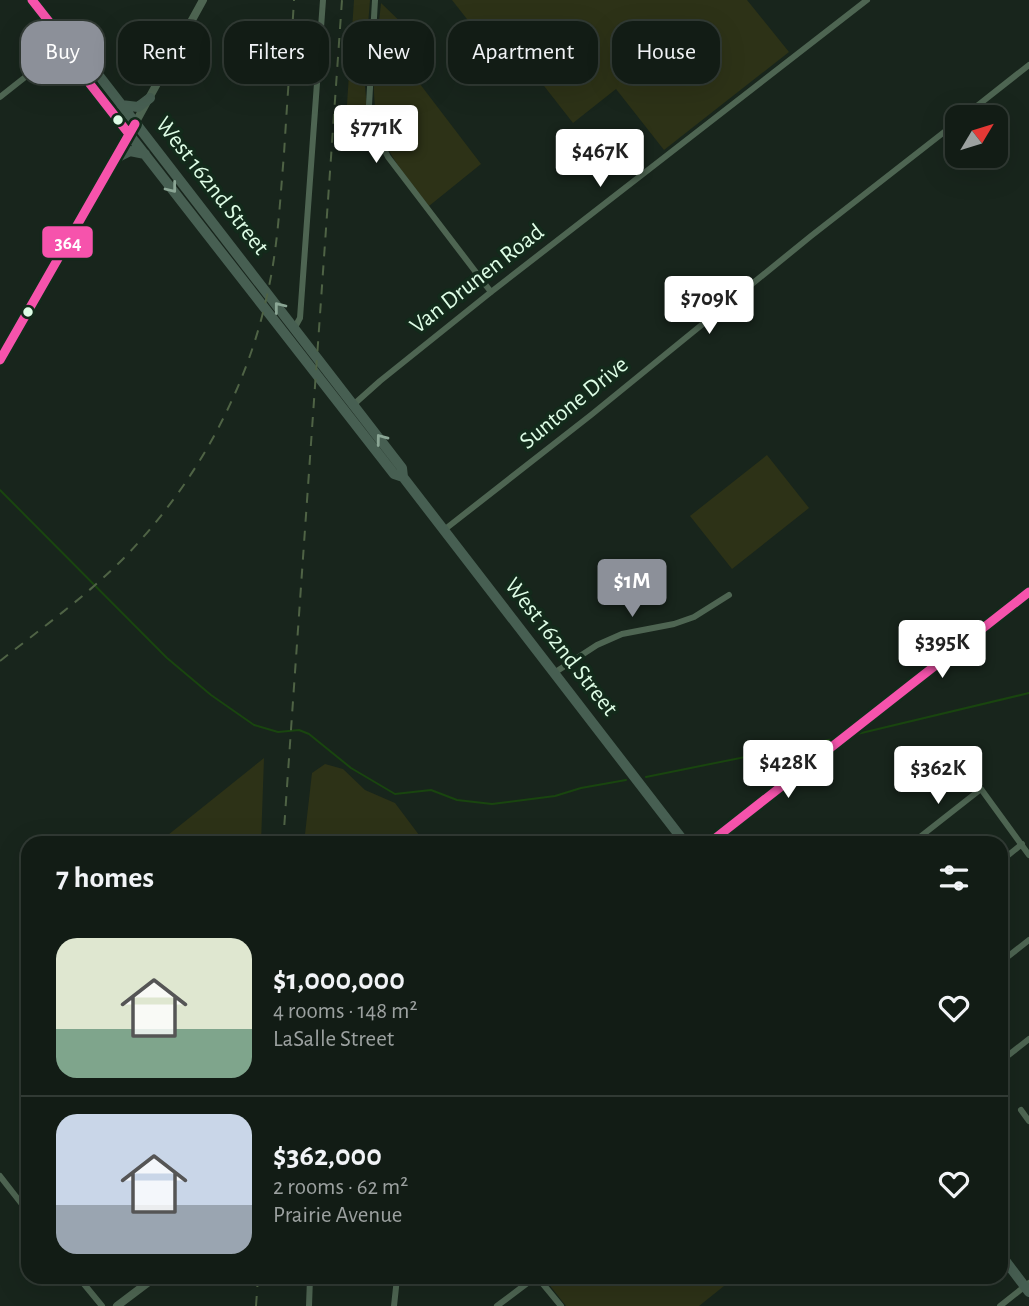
<!DOCTYPE html>
<html lang="en">
<head>
<meta charset="utf-8">
<style>
	body { margin:0; font-family:"Alegreya Sans",sans-serif; background:#1b251e; color:#f1f3f6; height:100vh; display:flex; flex-direction:column; font-size:26px; white-space:nowrap }
	* { box-sizing:border-box; margin:0 }
	p { font-size:23px; color:#9ca1a0 }
	.icon { flex:none; width:38px; height:38px; fill:none; stroke:currentColor; stroke-width:2; stroke-linecap:round; stroke-linejoin:round }
	.map { position:relative; flex:1; overflow:hidden }
	.drawer { position:absolute; left:21px; top:836px; width:987px; height:448px; display:flex; flex-direction:column; background:#121c15; border-radius:21px; box-shadow:0 7px 28px #0002,0 0 0 2px #313a34 }
	.drawer>* { flex:none }
	.hud { position:absolute; left:21px; top:21px; width:987px; height:63px; display:flex; gap:14px }
	.needle { width:46px; rotate:52deg }
	.tools { position:absolute; left:945px; top:105px; display:grid; gap:14px }
	.tools a { display:grid; place-items:center; width:63px; height:63px; border-radius:14px; background:#121c15; box-shadow:0 7px 28px #0002,0 0 0 2px #313a34; font-size:35px }
	.price { position:absolute; translate:-50% -60px; padding:0 16px; border-radius:7px; background:#fff; color:#222; font-size:23px; line-height:46px; filter:drop-shadow(0 2px 4px #0008) }
	.price::after { content:''; position:absolute; left:50%; top:42px; width:21px; height:16px; margin-left:-10px; background:inherit; clip-path:polygon(0 0,100% 0,50% 100%) }
	.price.selected { background:#8c9099; color:#fff }
	ul { padding:0; list-style:none }
	li { display:flex; align-items:center; gap:21px; height:175px; padding:0 35px }
	li+li { border-top:2px solid #313a34 }
	li span { display:grid; place-items:center; flex:none; width:196px; height:140px; border-radius:21px; color:#555 }
	li>.icon { margin-inline-start:auto }
	span .icon { width:84px; height:84px; fill:#fffc; stroke-width:1 }
	li b { font-size:30px }
	h2 { display:flex; justify-content:space-between; align-items:center; height:84px; padding:0 35px; font-size:30px }
	.pill { padding:0 24px; border-radius:21px; background:#121c15; box-shadow:0 7px 28px #0002,0 0 0 2px #313a34; font-size:24px; line-height:63px }
	.pill.selected { background:#8c9099; color:#fff }
	.map>svg:first-child { display:block }
	.green { fill:#2d3217 }
	.lines { fill:none; stroke-linecap:round; stroke-linejoin:round }
	.stream { stroke:#19450f; stroke-width:2 }
	.minor { stroke:#4e6552; stroke-width:6 }
	.tertiary { stroke:#4e6552; stroke-width:8 }
	.secondary { stroke:#48604f; stroke-width:10 }
	.primary { stroke:#475f52; stroke-width:10 }
	.rail { stroke:#4f6345; stroke-width:2; stroke-dasharray:10 9; stroke-linecap:butt }
	.bus-1-casing { stroke:#132a1b; stroke-width:14 }
	.bus-1 { stroke:#f653ac; stroke-width:9 }
	.oneway { stroke:#8ba695 }
	.bus-dot { fill:#defde6; stroke:#132a1b; stroke-width:2.5 }
	.labels { text-anchor:middle; dominant-baseline:central; stroke-width:7; stroke-linejoin:round; paint-order:stroke }
	.street-label { font-size:24px; fill:#defde6; stroke:#132a1b }
	.line-badge { stroke:#132a1b; stroke-width:2.5 }
	.badge-label { font-size:19px; text-anchor:middle; font-weight:bold; fill:#fff }
</style>
</head>
<body>
<div class="map">
<svg width="1029" height="1306" viewBox="0 0 1029 1306">
	<rect width="100%" height="100%" fill="#18251c"/>
	<path class="green" d="M354,0h16l-6,75 5,56 -24,3z
		M452,0h295l42,52 -125,98 -48,-61 -43,34 -61,-78 -16,11z
		M381,3l28,27 -18,16 90,118 -52,42c-16,-21 -36,-43 -46,-68 -17,-41 -6,-92 -2,-135z
		M767,455l42,53 -77,61 -42,-53z
		M264,758l-3,85h-103z
		M325,764l18,5 22,21 30,13 30,40h-121l8,-70z
		M544,1278h190l-35,28h-133z"/>
	<g class="lines">
		<path class="stream" d="M0,490l167,168 44,37 43,30 24,7 21,-2 10,4 42,34 44,26 36,-4 26,10 35,4 63,-8 26,-8 45,-8
			M853,735l176,-42
			M646,777l188,-38"/>
		<path class="minor" d="M375,0l-6,105 8,30 11,22 103,135
			M0,97l67,-53
			M963,117l66,-52
			M295,327l5,-9 23,-318
			M352,406l28,-25 111,-89 376,-292
			M444,530l147,-115 220,-179 146,-114
			M554,673l43,-28 25,-11 52,-10 20,-7 35,-22
			M911,844l70,-55 48,66
			M1001,861l21,-17
			M1001,962l28,-22
			M1001,1061l28,-22
			M1021,1110l8,11
			M0,1176l28,36
			M79,1278l23,28
			M538,1278l23,28
			M309,1306l1,-28
			M394,1306l3,-28
			M497,1306l37,-28
			M1000,1306l29,-23"/>
		<path class="tertiary" d="M0,360l116,-202 87,-158
			M117,1306l37,-28"/>
		<path class="secondary" d="M707,844l322,-252"/>
		<path class="primary" d="M32,0l59,75 9,2 302,391 1,9
			M91,75l-1,9 304,390 9,3 283,367
			M121,105l17,2 12,-9
			M116,158l14,-7 15,3
			M1001,1255l28,37"/>
		<path class="rail" d="M0,661c42,-33 85,-64 123,-102 71,-73 124,-167 145,-268 10,-45 12,-91 16,-137 3,-51 7,-103 10,-154
			M283,844l59,-844
			M256,1306l2,-28"/>
		<g class="bus-1-casing">
			<path id="bus-1" d="M32,0l59,75 -1,9 39,50
				M0,360l135,-236
				M708,844l321,-252"/>
		</g>
		<use href="#bus-1" class="bus-1"/>
	</g>
	<defs><path id="oneway-chevron" d="M-2-3.5L2.5 0L-2 3.5" fill="none" stroke-width="1.6" stroke-linecap="round" stroke-linejoin="round" transform="scale(1.75)"/></defs>
	<g class="oneway">
		<use href="#oneway-chevron" transform="translate(172 188) rotate(52)"/>
		<use href="#oneway-chevron" transform="translate(279 307) rotate(-128)"/>
		<use href="#oneway-chevron" transform="translate(381 439) rotate(-127)"/>
	</g>
	<g class="bus-dot">
		<circle cx="118" cy="120" r="6"/>
		<circle cx="28" cy="312" r="6"/>
	</g>
	<g class="labels">
		<g class="street-label">
			<text transform="translate(212 186) rotate(52)">West 162nd Street</text>
			<text transform="translate(477 279) rotate(-38)">Van Drunen Road</text>
			<text transform="translate(574 403) rotate(-39)">Suntone Drive</text>
			<text transform="translate(561 647) rotate(52)">West 162nd Street</text>
		</g>
	</g>
	<rect class="line-badge" x="41" y="225" width="53" height="34" rx="7" fill="#f653ac"/>
	<g class="badge-label">
		<text x="68" y="249">364</text>
	</g>
</svg>
<div class="tools">
<a><svg class="needle" viewBox="-14 -14 28 28"><path d="M0-13l5 13h-10z" fill="#e53935"/><path d="M0 13l5-13h-10z" fill="#9ca1a0"/></svg></a>
</div>
<b class="price" style="left:376px;top:165px">$771K</b>
<b class="price" style="left:600px;top:189px">$467K</b>
<b class="price" style="left:709px;top:336px">$709K</b>
<b class="price selected" style="left:632px;top:619px">$1M</b>
<b class="price" style="left:942px;top:680px">$395K</b>
<b class="price" style="left:788px;top:800px">$428K</b>
<b class="price" style="left:938px;top:806px">$362K</b>
<div class="hud">
<a class="pill selected">Buy</a>
<a class="pill">Rent</a>
<a class="pill">Filters</a>
<a class="pill">New</a>
<a class="pill">Apartment</a>
<a class="pill">House</a>
</div>
<section class="drawer">
<h2>7 homes<svg class="icon" aria-label="filters" viewBox="0 0 24 24"><path d="M4 7h16M4 17h16"/><circle cx="9" cy="7" r="2"/><circle cx="15" cy="17" r="2"/></svg></h2>
<ul>
<li><span style="background:linear-gradient(#dfe7d0 65%,#7fa58c 0)"><svg class="icon" aria-label="home" viewBox="0 0 24 24"><path d="M3 11l9-7 9 7M6 9v11h12V9"/></svg></span><div><b>$1,000,000</b><p>4 rooms · 148 m²</p><p>LaSalle Street</p></div><svg class="icon" aria-label="heart" viewBox="0 0 24 24"><path d="M12 20l-8-8c-3-5 5-10 8-4 3-6 11-1 8 4z"/></svg></li>
<li><span style="background:linear-gradient(#c9d6e8 65%,#9aa5b1 0)"><svg class="icon" aria-label="home" viewBox="0 0 24 24"><path d="M3 11l9-7 9 7M6 9v11h12V9"/></svg></span><div><b>$362,000</b><p>2 rooms · 62 m²</p><p>Prairie Avenue</p></div><svg class="icon" aria-label="heart" viewBox="0 0 24 24"><path d="M12 20l-8-8c-3-5 5-10 8-4 3-6 11-1 8 4z"/></svg></li>
</ul>
</section>
</div>
</body>
</html>
